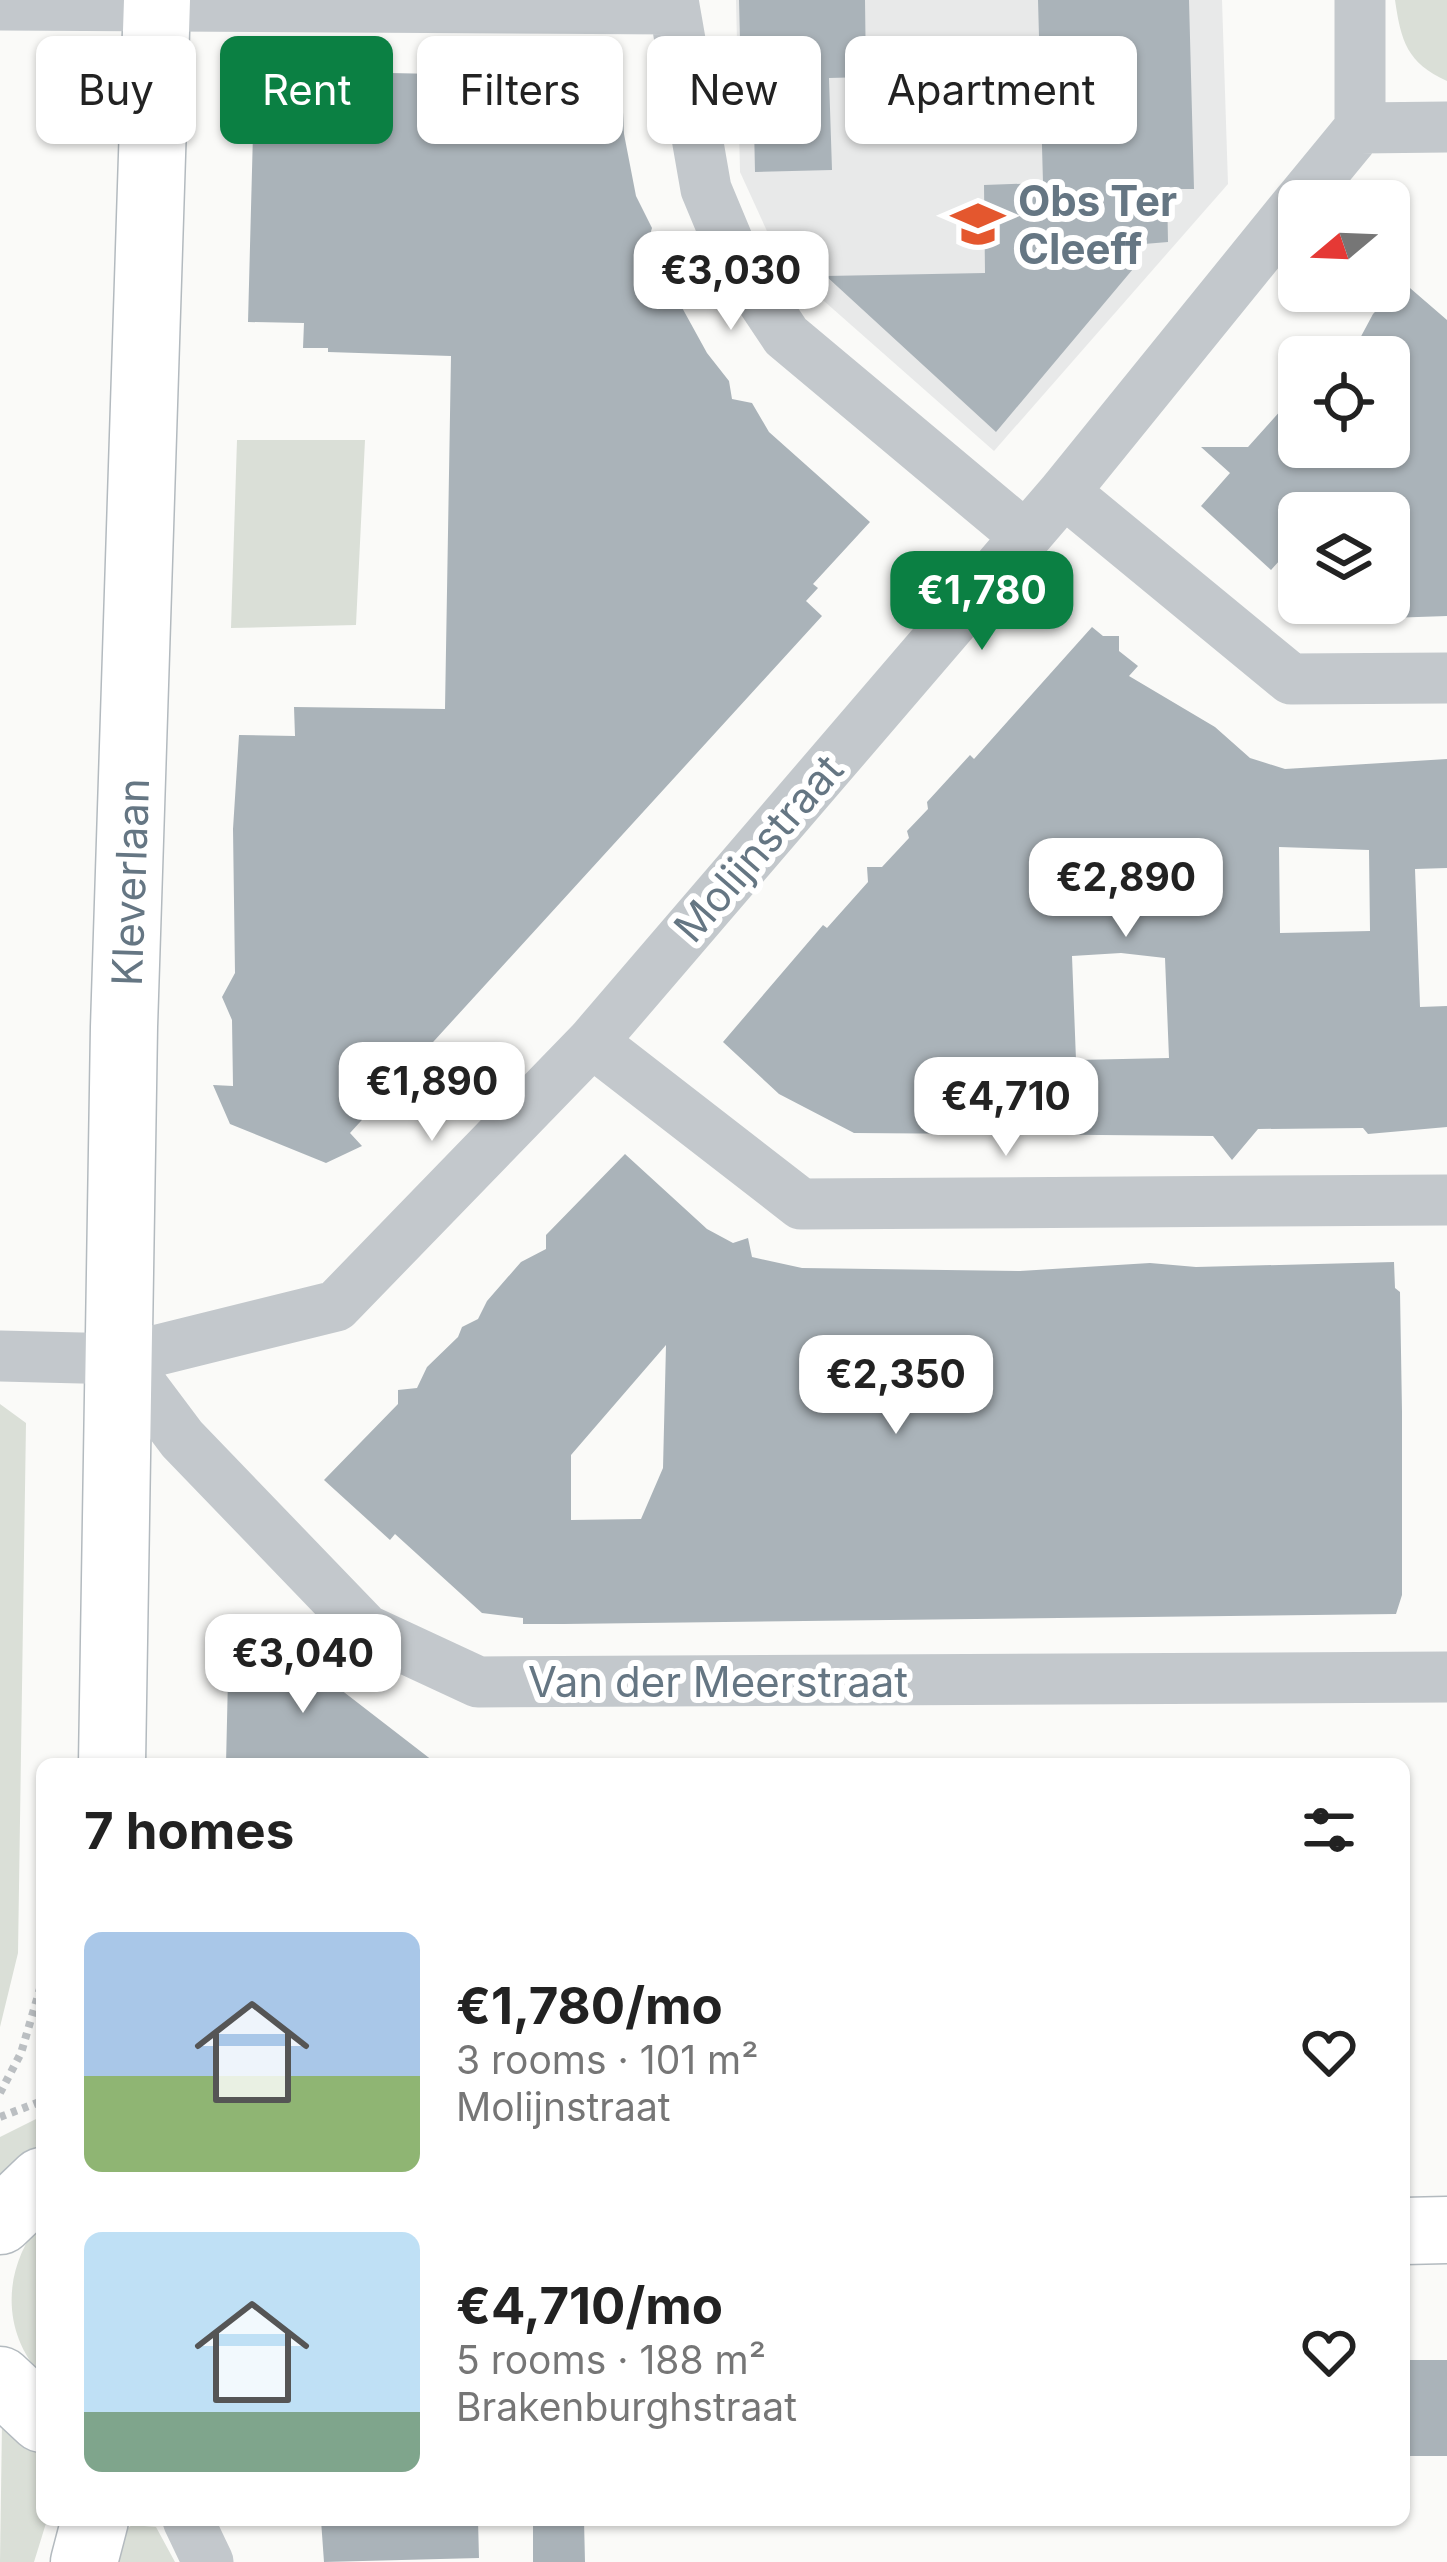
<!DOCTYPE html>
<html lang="en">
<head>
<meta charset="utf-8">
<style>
	body { margin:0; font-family:Inter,sans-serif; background:#f2f2f2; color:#222; height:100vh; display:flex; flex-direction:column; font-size:45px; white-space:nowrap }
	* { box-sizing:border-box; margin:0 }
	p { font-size:39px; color:#767676 }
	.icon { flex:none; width:66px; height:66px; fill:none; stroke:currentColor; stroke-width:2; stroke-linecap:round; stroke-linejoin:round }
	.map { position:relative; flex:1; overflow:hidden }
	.drawer { position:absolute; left:36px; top:1758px; width:1374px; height:768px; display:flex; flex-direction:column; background:#fff; border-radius:18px; box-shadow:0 3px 9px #0004 }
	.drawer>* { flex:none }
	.hud { position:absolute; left:36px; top:36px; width:1377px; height:108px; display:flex; gap:24px }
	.needle { width:78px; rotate:251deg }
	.tools { position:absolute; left:1278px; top:180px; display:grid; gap:24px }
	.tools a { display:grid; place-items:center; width:132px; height:132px; border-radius:18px; background:#fff; box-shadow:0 3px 9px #0004; font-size:60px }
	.price { position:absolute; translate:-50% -102px; padding:0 27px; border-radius:24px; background:#fff; color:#222; font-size:39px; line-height:78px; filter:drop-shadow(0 3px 6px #0008) }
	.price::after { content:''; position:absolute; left:50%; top:72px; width:36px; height:27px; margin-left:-18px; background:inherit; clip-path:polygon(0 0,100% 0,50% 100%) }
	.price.current { background:#0b8043; color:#fff }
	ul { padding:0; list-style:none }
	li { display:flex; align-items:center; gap:36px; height:300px; padding:0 48px }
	li span { display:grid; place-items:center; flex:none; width:336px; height:240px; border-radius:18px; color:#555 }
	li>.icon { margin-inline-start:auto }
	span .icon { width:144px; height:144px; fill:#fffc; stroke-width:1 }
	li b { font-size:51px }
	h2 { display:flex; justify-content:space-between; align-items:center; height:144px; padding:0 48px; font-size:51px }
	.pill { padding:0 42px; border-radius:18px; background:#fff; box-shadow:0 3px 9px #0004; font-size:42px; line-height:108px }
	.pill.current { background:#0b8043; color:#fff }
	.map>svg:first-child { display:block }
	.built { fill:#e8e9e9 }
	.green { fill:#dadfd7 }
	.building { fill:#aab3b9; fill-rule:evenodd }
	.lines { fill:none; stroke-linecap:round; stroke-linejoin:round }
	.secondary-casing { stroke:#b3babf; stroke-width:69 }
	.path { stroke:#bbbfc2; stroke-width:8; stroke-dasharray:6 6; stroke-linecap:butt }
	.minor { stroke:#c3c8cc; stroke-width:51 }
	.secondary { stroke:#fff; stroke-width:66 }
	.labels { text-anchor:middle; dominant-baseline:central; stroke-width:12; stroke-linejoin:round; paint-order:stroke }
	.poi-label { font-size:42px; font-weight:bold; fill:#657683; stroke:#fff; text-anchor:start }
	.street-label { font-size:42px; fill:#657683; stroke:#fff }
</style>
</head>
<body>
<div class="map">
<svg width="1447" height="2562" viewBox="0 0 1447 2562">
	<rect width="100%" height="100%" fill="#fafaf8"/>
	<path class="built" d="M736,0h486l6,184 -234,267 -212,-187 -42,-92z"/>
	<path class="green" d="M1395,0h52v81c-40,-18 -46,-40 -52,-81z
		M237,440h128l-9,185 -125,3z
		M0,1404l26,19 -8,530 -18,74z
		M42,2116v42l-42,39v-60z
		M42,2220v156c-42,-46 -39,-109 0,-156z
		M2,2424l40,21v75h5l-13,42h-34z
		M132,2525l24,2 19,35h-71l9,-23z"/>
	<path class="building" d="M739,0h126l1,77 -37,1 3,92 -77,2 -2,-92 -12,1z
		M1038,0h151l5,189h-27l1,53 -36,3 1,24 -137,163 -170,-156 159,-3 -1,-88 59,-2z
		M390,55v18l95,2v-4l136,-3 3,66 12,62 16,32 -6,20 18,14 -1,11 44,80 22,28 3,18 20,4 17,29 101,90 -57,62 5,4 -12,13 16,15 -472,517 12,13 -36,17 -96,-39 -17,-39 20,1 -1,-66 -10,-23 13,-24 -2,-144 6,-94 56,1 -1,-29 151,2 6,-353 -123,-4v-4h-25l1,-25 -56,-1 6,-227 71,3v-24l38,-1z
		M1403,282l44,38v296l-58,2v-105h-90v26l-28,31 -70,-64 29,-33 -29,-26h47l51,-57v57h90v-90h-39l23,-43z
		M1092,627l11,9h16v15l19,15 -9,10 86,51 35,31 35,11 162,-10v109l-32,1 5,138 27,-1v121l-79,7 -5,-6 -105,1 -26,31 -19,-24 -359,-3 -75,-39 -56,-52 100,-117 4,3 41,-46 -1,-15h15l27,-29 -2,-7 21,-22 -1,-7 43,-47 4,4zM1279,847l90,3 1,81 -90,2zM1121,953l44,5 4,100 -93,2 -4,-104z
		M625,1154l82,75 26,14 15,-5 4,19 50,11 218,3 130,-8 46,4 198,-5 1,26 5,4 2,120v183l-6,19 -832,10h-41v-6l-41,-5 -87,-79 -5,6 -66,-60 74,-76v-14l19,-2 10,-21 31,-30 4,-10 16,-8 9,-18 34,-39 25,-13v-14zM666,1345l-3,123 -22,51 -70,1v-65z
		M274,1628l40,41 123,95h-211l2,-86z
		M1404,2360h43v96h-43z
		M321,2520h157l1,38 -155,4z
		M533,2520h51l1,42h-52z"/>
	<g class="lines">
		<g class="secondary-casing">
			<path id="secondary" d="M112,1764l12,-737 33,-1027
				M0,2221l42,-40
				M1404,2231l43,-1
				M0,2380l42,39
				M84,2562l11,-42"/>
		</g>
		<path class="path" d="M0,2093l21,-40 21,-71
			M0,2117l42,-16"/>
		<path class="minor" d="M673,0l33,189 30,72 50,75 239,200
			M0,5l672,4
			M1360,128v-128
			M1360,128l87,-1
			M1300,201l60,-73
			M1064,492l227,187 156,-1
			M592,1042l209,162 646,-4
			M0,1356l122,3 214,-53 256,-264 472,-550 235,-290
			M122,1359l60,80 184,191 112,52 969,-5
			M188,2520l20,42"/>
		<use href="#secondary" class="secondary"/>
	</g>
	<defs>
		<g id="school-bare" transform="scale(4.14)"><path d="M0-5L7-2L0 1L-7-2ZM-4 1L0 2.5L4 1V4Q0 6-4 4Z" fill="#e4572e" stroke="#fff" stroke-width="2.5" paint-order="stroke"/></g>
	</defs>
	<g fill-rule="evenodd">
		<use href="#school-bare" x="978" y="224"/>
	</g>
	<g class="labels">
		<g class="poi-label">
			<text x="1018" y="200">Obs Ter<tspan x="1018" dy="48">Cleeff</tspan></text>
		</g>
		<g class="street-label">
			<text transform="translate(758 848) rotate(-49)">Molijnstraat</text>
			<text transform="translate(130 882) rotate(-88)">Kleverlaan</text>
			<text x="718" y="1681">Van der Meerstraat</text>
		</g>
	</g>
</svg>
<div class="tools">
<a><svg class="needle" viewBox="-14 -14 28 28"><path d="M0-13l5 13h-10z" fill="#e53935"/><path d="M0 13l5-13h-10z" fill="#767676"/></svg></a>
<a><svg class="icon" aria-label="locate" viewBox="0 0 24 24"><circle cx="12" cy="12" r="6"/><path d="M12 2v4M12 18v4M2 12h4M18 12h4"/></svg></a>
<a><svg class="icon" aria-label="layers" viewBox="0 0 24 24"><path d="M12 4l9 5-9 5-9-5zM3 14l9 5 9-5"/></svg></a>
</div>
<b class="price" style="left:731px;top:333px">€3,030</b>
<b class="price current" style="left:982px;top:653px">€1,780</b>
<b class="price" style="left:1126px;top:940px">€2,890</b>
<b class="price" style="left:432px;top:1144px">€1,890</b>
<b class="price" style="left:1006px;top:1159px">€4,710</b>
<b class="price" style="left:896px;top:1437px">€2,350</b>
<b class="price" style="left:303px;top:1716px">€3,040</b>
<div class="hud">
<a class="pill">Buy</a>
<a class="pill current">Rent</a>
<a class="pill">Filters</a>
<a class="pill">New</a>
<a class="pill">Apartment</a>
</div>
<section class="drawer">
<h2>7 homes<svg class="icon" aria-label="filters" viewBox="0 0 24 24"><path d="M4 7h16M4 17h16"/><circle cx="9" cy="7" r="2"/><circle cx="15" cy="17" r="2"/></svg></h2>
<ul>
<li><span style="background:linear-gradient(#a9c7e8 60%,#8fb573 0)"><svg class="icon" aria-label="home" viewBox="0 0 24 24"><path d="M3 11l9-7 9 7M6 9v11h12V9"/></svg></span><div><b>€1,780/mo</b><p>3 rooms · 101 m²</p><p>Molijnstraat</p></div><svg class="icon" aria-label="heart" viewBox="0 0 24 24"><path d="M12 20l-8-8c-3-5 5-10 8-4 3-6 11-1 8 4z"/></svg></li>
<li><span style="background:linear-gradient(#bfe0f5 75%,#7fa58c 0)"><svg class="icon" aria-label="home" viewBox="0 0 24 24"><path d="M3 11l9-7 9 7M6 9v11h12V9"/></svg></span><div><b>€4,710/mo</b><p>5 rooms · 188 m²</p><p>Brakenburghstraat</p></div><svg class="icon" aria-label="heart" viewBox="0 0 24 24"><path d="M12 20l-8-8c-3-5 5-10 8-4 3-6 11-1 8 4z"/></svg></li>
</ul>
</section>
</div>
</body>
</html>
